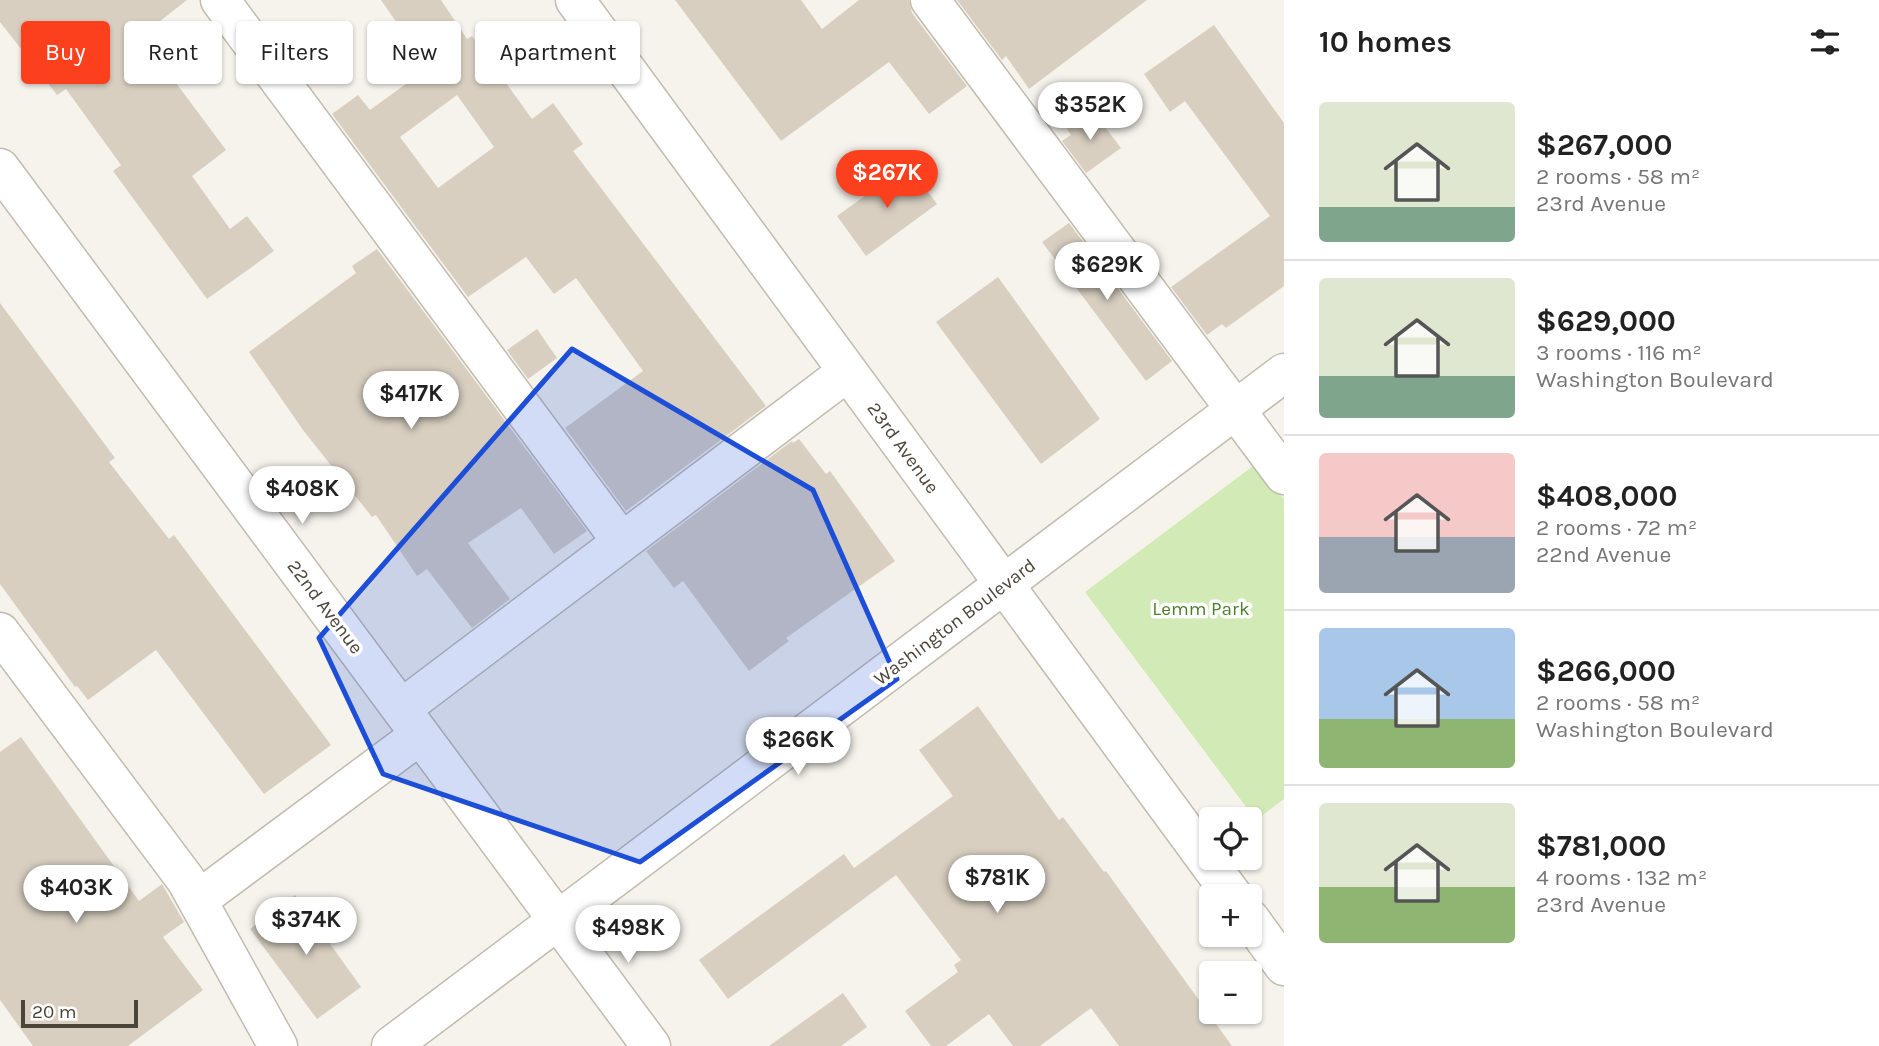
<!DOCTYPE html>
<html lang="en">
<head>
<meta charset="utf-8">
<style>
	body { margin:0; font-family:Karla,sans-serif; background:#f6f6f6; color:#222; height:100vh; display:flex; flex-direction:column; font-size:26px; white-space:nowrap }
	* { box-sizing:border-box; margin:0 }
	p { font-size:23px; color:#767676 }
	.icon { flex:none; width:38px; height:38px; fill:none; stroke:currentColor; stroke-width:2; stroke-linecap:round; stroke-linejoin:round }
	.map { position:relative; flex:1; overflow:hidden }
	.panel { display:flex; flex-direction:column; background:#fff; width:595px }
	.panel>* { flex:none }
	.hud { position:absolute; left:21px; top:21px; width:665px; height:63px; display:flex; gap:14px }
	.tools { position:absolute; left:1199px; top:807px; display:grid; gap:14px }
	.tools a { display:grid; place-items:center; width:63px; height:63px; border-radius:7px; background:#fff; box-shadow:0 2px 5px #0004; font-size:35px }
	.scale { position:absolute; left:21px; bottom:18px; width:117px; box-sizing:border-box; padding-left:7px; border:4px solid #4b4439; border-top:0; font-size:19px; line-height:24px; white-space:nowrap; color:#4b4439; -webkit-text-stroke:5px #fff; paint-order:stroke }
	.price { position:absolute; translate:-50% -60px; padding:0 16px; border-radius:24px; background:#fff; color:#222; font-size:23px; line-height:46px; filter:drop-shadow(0 2px 4px #0008) }
	.price::after { content:''; position:absolute; left:50%; top:42px; width:21px; height:16px; margin-left:-10px; background:inherit; clip-path:polygon(0 0,100% 0,50% 100%) }
	.price.active { background:#fc3f1d; color:#fff }
	ul { padding:0; list-style:none }
	li { display:flex; align-items:center; gap:21px; height:175px; padding:0 35px }
	li+li { border-top:2px solid #e0e0e0 }
	li span { display:grid; place-items:center; flex:none; width:196px; height:140px; border-radius:7px; color:#555 }
	li>.icon { margin-inline-start:auto }
	span .icon { width:84px; height:84px; fill:#fffc; stroke-width:1 }
	li b { font-size:30px }
	h2 { display:flex; justify-content:space-between; align-items:center; height:84px; padding:0 35px; font-size:30px }
	.chip { padding:0 24px; border-radius:7px; background:#fff; box-shadow:0 2px 5px #0004; font-size:24px; line-height:63px }
	.chip.active { background:#fc3f1d; color:#fff }
	main { display:flex; flex:1; min-height:0 }
	.map>svg:first-child { display:block }
	.green { fill:#d2eab5 }
	.building { fill:#d8cfc1; fill-rule:evenodd }
	.lines { fill:none; stroke-linecap:round; stroke-linejoin:round }
	.minor-casing { stroke:#c2bbae; stroke-width:41 }
	.minor { stroke:#fff; stroke-width:38 }
	.marked { fill:#1d4ed8; fill-opacity:0.2; stroke:#1d4ed8; stroke-width:5; stroke-linejoin:round }
	.labels { text-anchor:middle; dominant-baseline:central; stroke-width:7; stroke-linejoin:round; paint-order:stroke }
	.street-label { font-size:19px; fill:#4b4439; stroke:#fff }
	.park-label { font-size:19px; fill:#4a7f2a; stroke:#fff }
</style>
</head>
<body>
<main>
<div class="map">
<svg width="1284" height="1046" viewBox="0 0 1284 1046">
	<rect width="100%" height="100%" fill="#f6f3ec"/>
	<path class="green" d="M1257,463l27,36v300l-28,21 -171,-228z"/>
	<path class="building" d="M0,0h187l-46,36 85,114 -34,26 38,53 17,-13 27,35 -67,48 -94,-128 8,-6 -55,-76 -9,6 -57,-73z
		M381,0h60l26,39 5,-3 60,83 21,-16 30,41 -10,7 193,255 -140,105 -61,-83 78,-57 -67,-93 -22,16 -28,-37 -58,40 -136,-183 26,-19 12,15 58,-42zM457,95l37,52 -56,41 -38,-51z
		M675,0h126l21,29 37,-29h50l3,13 55,73 -38,28 -40,-52 -108,79z
		M957,0h190l-118,89 -23,-33 -4,4z
		M1214,25l70,98v163l-58,42 -4,-4 -15,11 -36,-48 99,-71 -85,-115 -15,11 -26,-38z
		M1093,111l28,37 -35,25 -24,-32 9,-6 -4,-6z
		M908,165l29,39 -71,52 -29,-40z
		M1069,223l103,138 -26,20 -104,-139z
		M377,249l210,282 -33,23 -33,-46 -53,35 42,56 -38,29 -45,-59 -10,7 -41,-61 -4,2 -69,-87 -54,-78 107,-79 -4,-7z
		M998,277l102,142 -59,45 -105,-142z
		M0,303l115,155 -6,4 60,77 5,-4 157,210 -67,49 -108,-144 -68,50 -11,-14 -2,1 -75,-103z
		M537,329l20,29 -29,21 -21,-29z
		M799,439l27,35 4,-3 65,90 -109,77 3,3 -40,30 -66,-90 -9,7 -28,-37 146,-110 1,2z
		M978,706l81,114 4,-3 41,55 2,-1 126,175h-113l-28,-38 -51,38h-27l-24,-32 -43,32h-15l-26,-35 53,-39 -4,-7 7,-5 -65,-85 -168,124 -29,-39 145,-106 10,14 99,-72 -34,-46z
		M21,737l118,164 23,-17 22,38 -21,15 40,53 -75,56h-95l-33,-46v-248z
		M295,895l66,92 -44,32 -67,-90z
		M843,993l24,34 -26,19h-72z"/>
	<g class="lines">
		<g class="minor-casing">
			<path id="minor" d="M220,0l402,542
				M575,0l658,896
				M930,0l354,475
				M0,168l651,878
				M0,632l186,248 92,166
				M401,709l446,-337
				M198,900l222,-165
				M1250,919l34,47
				M391,1046l893,-673"/>
		</g>
		<use href="#minor" class="minor"/>
	</g>
	<path class="marked" d="M572,349l241,141 84,189 -257,183 -257,-88 -64,-136z"/>
	<g class="labels">
		<g class="street-label">
			<text transform="translate(903 448) rotate(54)">23rd Avenue</text>
			<text transform="translate(325 607) rotate(53)">22nd Avenue</text>
			<text transform="translate(955 622) rotate(-37)">Washington Boulevard</text>
		</g>
		<g class="park-label">
			<text x="1201" y="609">Lemm Park</text>
		</g>
	</g>
</svg>
<div class="tools">
<a><svg class="icon" aria-label="locate" viewBox="0 0 24 24"><circle cx="12" cy="12" r="6"/><path d="M12 2v4M12 18v4M2 12h4M18 12h4"/></svg></a>
<a>+</a>
<a>−</a>
</div>
<div class="scale">20 m</div>
<b class="price" style="left:1090px;top:142px">$352K</b>
<b class="price active" style="left:887px;top:210px">$267K</b>
<b class="price" style="left:1107px;top:302px">$629K</b>
<b class="price" style="left:411px;top:431px">$417K</b>
<b class="price" style="left:302px;top:526px">$408K</b>
<b class="price" style="left:798px;top:777px">$266K</b>
<b class="price" style="left:997px;top:915px">$781K</b>
<b class="price" style="left:76px;top:925px">$403K</b>
<b class="price" style="left:306px;top:957px">$374K</b>
<b class="price" style="left:628px;top:965px">$498K</b>
<div class="hud">
<a class="chip active">Buy</a>
<a class="chip">Rent</a>
<a class="chip">Filters</a>
<a class="chip">New</a>
<a class="chip">Apartment</a>
</div>
</div>
<section class="panel">
<h2>10 homes<svg class="icon" aria-label="filters" viewBox="0 0 24 24"><path d="M4 7h16M4 17h16"/><circle cx="9" cy="7" r="2"/><circle cx="15" cy="17" r="2"/></svg></h2>
<ul>
<li><span style="background:linear-gradient(#dfe7d0 75%,#7fa58c 0)"><svg class="icon" aria-label="home" viewBox="0 0 24 24"><path d="M3 11l9-7 9 7M6 9v11h12V9"/></svg></span><div><b>$267,000</b><p>2 rooms · 58 m²</p><p>23rd Avenue</p></div></li>
<li><span style="background:linear-gradient(#dfe7d0 70%,#7fa58c 0)"><svg class="icon" aria-label="home" viewBox="0 0 24 24"><path d="M3 11l9-7 9 7M6 9v11h12V9"/></svg></span><div><b>$629,000</b><p>3 rooms · 116 m²</p><p>Washington Boulevard</p></div></li>
<li><span style="background:linear-gradient(#f6c9c9 60%,#9aa5b1 0)"><svg class="icon" aria-label="home" viewBox="0 0 24 24"><path d="M3 11l9-7 9 7M6 9v11h12V9"/></svg></span><div><b>$408,000</b><p>2 rooms · 72 m²</p><p>22nd Avenue</p></div></li>
<li><span style="background:linear-gradient(#a9c7e8 65%,#8fb573 0)"><svg class="icon" aria-label="home" viewBox="0 0 24 24"><path d="M3 11l9-7 9 7M6 9v11h12V9"/></svg></span><div><b>$266,000</b><p>2 rooms · 58 m²</p><p>Washington Boulevard</p></div></li>
<li><span style="background:linear-gradient(#dfe7d0 60%,#8fb573 0)"><svg class="icon" aria-label="home" viewBox="0 0 24 24"><path d="M3 11l9-7 9 7M6 9v11h12V9"/></svg></span><div><b>$781,000</b><p>4 rooms · 132 m²</p><p>23rd Avenue</p></div></li>
</ul>
</section>
</main>
</body>
</html>
